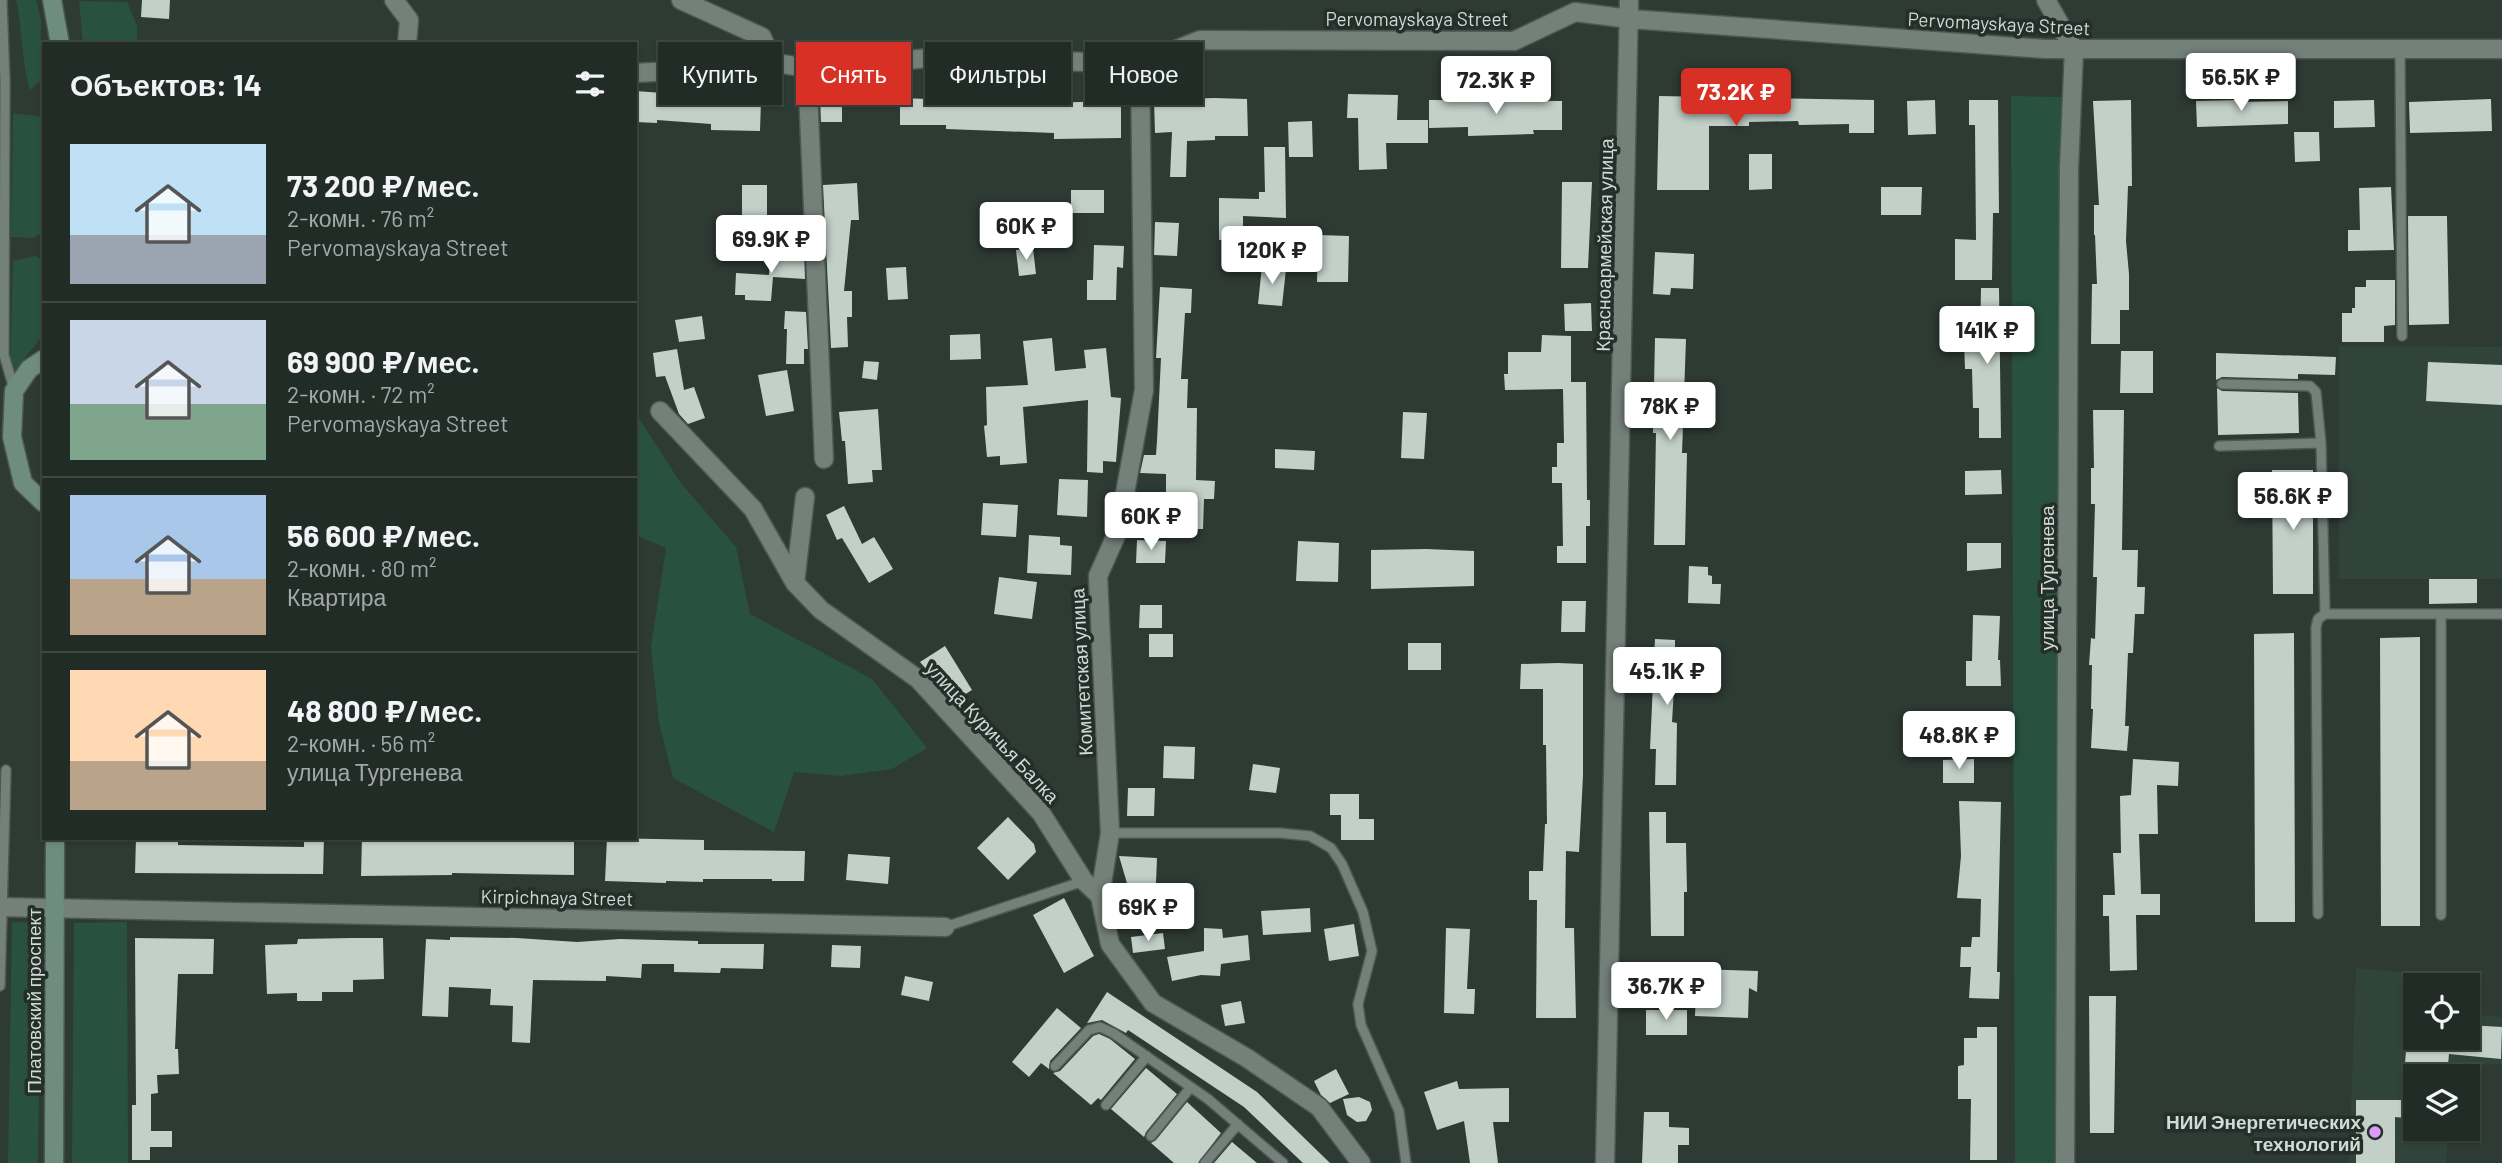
<!DOCTYPE html>
<html lang="ru">
<head>
<meta charset="utf-8">
<style>
	body { margin:0; font-family:Barlow,sans-serif; background:#2e3833; color:#f1f3f6; height:100vh; display:flex; flex-direction:column; font-size:26px; white-space:nowrap }
	* { box-sizing:border-box; margin:0 }
	p { font-size:23px; color:#a2a7a7 }
	.icon { flex:none; width:38px; height:38px; fill:none; stroke:currentColor; stroke-width:2; stroke-linecap:round; stroke-linejoin:round }
	.map { position:relative; flex:1; overflow:hidden }
	.sheet { position:absolute; left:42px; top:42px; width:595px; height:798px; display:flex; flex-direction:column; background:#222c27; border-radius:0px; box-shadow:0 2px 5px #0004,0 0 0 2px #3f4844 }
	.sheet>* { flex:none }
	.top-card { position:absolute; left:658px; top:42px; width:665px; height:63px; display:flex; gap:14px }
	.fabs { position:absolute; left:2403px; top:973px; display:grid; gap:14px }
	.fabs a { display:grid; place-items:center; width:77px; height:77px; border-radius:0px; background:#222c27; box-shadow:0 2px 5px #0004,0 0 0 2px #3f4844; font-size:35px }
	.price { position:absolute; translate:-50% -60px; padding:0 16px; border-radius:7px; background:#fff; color:#222; font-size:23px; line-height:46px; filter:drop-shadow(0 2px 4px #0008) }
	.price::after { content:''; position:absolute; left:50%; top:42px; width:21px; height:16px; margin-left:-10px; background:inherit; clip-path:polygon(0 0,100% 0,50% 100%) }
	.price.active { background:#d93025; color:#fff }
	ul { padding:0; list-style:none }
	li { display:flex; align-items:center; gap:21px; height:175px; padding:0 28px }
	li+li { border-top:2px solid #3f4844 }
	li span { display:grid; place-items:center; flex:none; width:196px; height:140px; border-radius:0px; color:#555 }
	li>.icon { margin-inline-start:auto }
	span .icon { width:84px; height:84px; fill:#fffc; stroke-width:1 }
	li b { font-size:30px }
	h2 { display:flex; justify-content:space-between; align-items:center; height:84px; padding:0 28px; font-size:30px }
	.chip { padding:0 24px; border-radius:0px; background:#222c27; box-shadow:0 2px 5px #0004,0 0 0 2px #3f4844; font-size:24px; line-height:63px }
	.chip.active { background:#d93025; color:#fff }
	.map>svg:first-child { display:block }
	.built { fill:#31443b }
	.green { fill:#28523f }
	.building { fill:#c2d0c8 }
	.lines { fill:none; stroke-linecap:round; stroke-linejoin:round }
	.lane-casing { stroke:#4e5853; stroke-width:12 }
	.street-casing { stroke:#4e5853; stroke-width:21 }
	.secondary-casing { stroke:#4e5853; stroke-width:21 }
	.lane { stroke:#74817a; stroke-width:9 }
	.street { stroke:#74817a; stroke-width:18 }
	.secondary { stroke:#6e8d7e; stroke-width:18 }
	.poi-dot { fill:#d89bf8; stroke:#242f2a; stroke-width:2.5 }
	.labels { text-anchor:middle; dominant-baseline:central; stroke-width:7; stroke-linejoin:round; paint-order:stroke }
	.street-label { font-size:19px; fill:#d2d9d6; stroke:#242f2a }
	.poi-label { font-size:19px; font-weight:bold; fill:#d2d9d6; stroke:#242f2a; text-anchor:end }
</style>
</head>
<body>
<div class="map">
<svg width="2502" height="1163" viewBox="0 0 2502 1163">
	<rect width="100%" height="100%" fill="#2e3a34"/>
	<path class="built" d="M2339,346l163,1v232h-163z
		M2356,968l92,8 -1,9h-32v53h53v-24l34,3v47l-50,2 -1,10h-36v53h33l-2,34h-97z"/>
	<path class="green" d="M16,0h20l5,20 -1,61 -10,9c-9,-29 -7,-60 -14,-90z
		M79,1l48,1 10,24v18h-54z
		M2011,96l51,1 -4,1066h-43z
		M13,113l31,4v115l-11,6 -22,-1z
		M35,256l9,5v73l-34,42 3,-115z
		M635,412l45,70 56,65 14,67 122,65 55,69 -35,21 -51,7 -47,-4 -20,60 -101,-54 -14,-55 -8,-76 15,-99 -31,-13z
		M12,922l29,1 -3,240h-30z
		M127,922l1,241h-56l2,-240z"/>
	<path class="building" d="M142,0h28l-1,19 -28,-2z
		M635,91l126,9 -1,31 -49,-1v-6l-54,-4v3l-22,-1z
		M1348,94l50,1 -1,25h31v23h-42l1,26 -28,1 -1,-52h-11z
		M1659,96l215,4v33h-25v-9l-50,1 -1,-4 -49,1v4h-40v64h-52z
		M820,98h22v24h-21z
		M900,98l139,5 82,-2v37l-67,1v-6l-108,-4v-4h-46z
		M1214,98l33,1 1,37h-33v4l-28,1 -1,36h-16l2,-45 -17,1 -1,-33z
		M2491,99l1,32 -82,2 -1,-31z
		M1429,100l133,1v29h-29l1,4 -66,2v-9l-39,1z
		M1935,100l1,34 -28,1 -1,-34z
		M1969,100h29l1,113h-6l-1,67h-37v-41l21,1 -1,-115h-6z
		M2131,100l1,86h-4l-2,55 3,33v36h-9v34h-29l1,-60h5l-2,-49h-1v-30h5l-6,-104z
		M2238,100v2l50,-1v23l-91,3 -1,-26z
		M2374,100l1,27 -41,1v-27z
		M1312,121l1,36h-24l-1,-35z
		M2294,132h25l1,29 -25,1z
		M1264,147h21l1,71 -43,-2v24h-24v-42l40,1v-7h6z
		M1749,154h23v35l-23,1z
		M1562,182h30l-4,86h-27z
		M857,183l2,37h-8l-7,71h8v26h-5l1,30 -17,1 -8,-163z
		M742,185h25v36h-25z
		M1881,187h41l-1,28h-40z
		M2391,187l3,63 -46,1v-21h12l-1,-42z
		M1071,190h33v23h-33z
		M2408,216h39l2,108 -40,1z
		M1155,222l24,1 -2,33 -23,-1z
		M1318,235l31,1 -1,46h-31z
		M1094,245l30,1 -1,22 -6,-1 -1,33h-29v-20h6z
		M1033,248l3,26 -17,2 -3,-26z
		M770,249l34,2 1,28 -32,-2 -2,24 -26,-1v-5h-10l1,-22 33,2z
		M1655,252l39,2 -1,35 -22,-1 -1,7 -17,-1z
		M1262,266l24,3 -4,37 -24,-2z
		M906,267l2,32 -20,1 -2,-32z
		M2366,280h29v45l-11,1v16h-42v-29h10v-5h3v-21h11z
		M1160,287l32,2 -1,24h-6l-4,66h7l-1,29h10l-1,72 19,1 -1,18h-10l-1,30h-37v-55l-26,-1 4,-18h12l1,-14 4,-83h-5z
		M1981,288h18l2,150h-22v-30h-6l-1,-39h-7l-1,-27h16z
		M1591,303l1,28h-27l-1,-27z
		M785,311l21,1 2,37h-4v15h-18l1,-35h-3z
		M702,316l3,23 -26,3 -4,-22z
		M980,334l1,25 -31,1v-25z
		M1542,335l29,1v46h15l1,118h3v26h-4v37h-29v-17h6l-1,-63h-10v-16h5v-24h7l-1,-54 -58,1 -1,-16h4v-22h33z
		M1052,338l3,33 31,-3 -2,-18 22,-2 5,49 10,1 -5,64 -13,-1v12l-16,-1 1,-72 -65,7 4,56 -27,2v-9l-13,1 -3,-31 3,-1 -1,-38 42,-2 -5,-44z
		M1655,338l31,1 -4,114h5l-2,92h-31l2,-112h-3z
		M677,349l7,41 10,-3 11,31 -17,6 -9,-10 -14,-38 -9,1 -3,-24z
		M2121,351h32v42h-33z
		M2216,353l120,4 -1,18 -37,-1v5l-76,-2 -6,3z
		M864,361l15,1 -2,18 -15,-2z
		M2428,362l74,3v40l-76,-4z
		M787,370l7,41 -28,5 -8,-41z
		M2217,388l5,3 76,2 1,40 -81,2z
		M878,409l4,61h-10l1,12 -25,2 -3,-43h-3l-3,-29z
		M2093,410h31l-2,140h16l-1,37h8l-1,27h-9l-2,39h-5l-3,73h4l-2,25 -36,-3 2,-39h-2l1,-44h-3l2,-27 4,1 2,-62h-4l2,-73h-4v-36h3z
		M1403,412l24,1 -3,46 -23,-1z
		M1275,449l40,2 -1,19 -39,-2z
		M2001,470l1,24 -37,1v-24z
		M2272,470h41v124h-40z
		M1059,479l29,1 -1,37 -30,-2z
		M983,503l35,2 -2,32 -35,-2z
		M844,506l18,38 12,-7 19,32 -24,14 -27,-45 -5,2 -11,-25z
		M1029,535l31,2v8l12,1 -1,29 -44,-2z
		M1137,540l29,1 -1,22h-29z
		M1298,541l41,2 -1,39 -42,-1z
		M1967,543h34v25l-34,3z
		M1426,549l48,2v35l-103,3v-39z
		M1689,566l19,1v8l4,1v8h9l-1,20 -32,-1z
		M999,577l38,5 -5,37 -38,-5z
		M2429,579h48v24l-48,1z
		M1562,601h24l-1,31h-24z
		M1140,605h22v23h-23z
		M1973,615l27,1 -2,44h2l1,26h-35v-25h6z
		M2294,633l1,289h-40l-1,-288z
		M1149,634h24v23h-24z
		M2420,637v289h-39l-1,-288z
		M1655,639l20,1v12l24,1 -1,20 -23,-1 -3,50 5,1 -1,62h-21l1,-36h-6z
		M1408,643h33v27h-33z
		M945,646l27,44 -18,11 -34,-39z
		M1558,663l25,1v112l-4,76 -13,-1 -1,77h9l2,90h-40l1,-118h-8v-29h14l2,-47h2l-1,-79h-3v-56h-23l1,-25z
		M1966,720h33v31h-33z
		M1164,746l31,1 -1,32 -31,-1z
		M1974,759v24h-31v-23z
		M2133,759l46,3 -1,24 -21,-1 1,49h-19l2,60h19v21h-24l1,55 -27,1 -1,-55h-6v-21h12l-2,-42h8l-1,-57 11,-1z
		M1253,764l27,4 -4,25 -27,-3z
		M1128,788h27l-1,28h-27z
		M1330,794h29v25h15v21h-33v-25h-11z
		M1959,801l42,1 -4,170h3l-1,27 -30,-1 2,-31h-11l1,-20h10l1,-10h8l1,-38 -24,-1 4,-42z
		M1649,812h17v31h20l1,49h-3v44h-33z
		M1008,817l26,27 2,8 -28,28 -31,-32z
		M136,838h42v7l126,2v-9h20l-1,36 -188,-1z
		M362,838h212v37l-122,-2v2l-91,1z
		M607,838l97,2v10l101,1 -1,30h-32v-2h-69v3l-37,-1v2l-61,-2z
		M848,854l42,3 -2,27 -42,-4z
		M1119,856l38,2 -1,25 -27,7z
		M1064,898l30,58 -30,17 -31,-58z
		M1310,908l1,24 -48,3 -2,-24z
		M1354,924l5,32 -30,5 -5,-32z
		M1204,928l18,1 1,9 25,-3 2,25 -29,4 -1,12 -19,-1 -29,6 -5,-24 37,-6z
		M1446,928l24,1 -3,60h8l-1,25 -30,-1z
		M1163,933l2,16 -32,4 -2,-16z
		M450,937l67,1 60,4 43,-3 78,2v3h66l-1,25 -42,-1 -1,5 -46,-1v-8h-32l-1,14 -35,-2v5l-73,-1 -3,63 -18,-1 1,-36 -23,-1 1,-16 -42,-2 -1,30 -26,-1 4,-77 24,1z
		M135,938l79,1 -1,35h-35l-3,75h3l1,25 -22,1 1,18 -7,1v37h21v16h-22v13h-18v-55h4z
		M352,938h31l1,41 -31,1v12h-31v9h-25v-8l-30,1 -2,-49 32,-1 1,-5z
		M832,945l29,1 -1,22 -29,-1z
		M1697,969l61,2 -1,21 -8,-4 -1,30 -53,-2z
		M905,976l28,6 -4,19 -28,-6z
		M1107,992l150,100 73,71h-27l-59,-56 -116,-77 -2,3 -24,-13 -15,3z
		M2089,996h27l-2,137h-24z
		M1241,1001l4,22 -20,3 -4,-21z
		M1057,1008l24,20 -31,33 -1,8 -8,-6 -12,14 -17,-15z
		M1646,1010h41v25h-41z
		M2468,1025l34,2 -1,32 -52,-5 -2,22h-43l3,-38h61z
		M1977,1027h20v133h-27l1,-61h-13v-33l6,-1v-27h13z
		M1099,1034l11,5 25,20 -34,41 -3,-2 -7,7 -38,-32 7,-2 33,-35z
		M1146,1068l31,26 -31,38 -2,5 -33,-28z
		M1336,1069l13,25 -19,9 -9,-8 -7,-14z
		M1457,1081l2,8 50,-1v34h-16l5,41h-28l-6,-42 -27,9 -13,-38z
		M1359,1097l11,5 2,8 -6,11 -9,1 -10,-7 -4,-16z
		M2356,1100h59v19l-20,-2v46h-39z
		M1187,1102l34,31 -23,30h-24l-23,-20 5,-3z
		M1644,1112h25v15l20,1v17h-11v18h-36z
		M1232,1142l25,21h-43z"/>
	<g class="lines">
		<g class="lane-casing">
			<path id="lane" d="M2,0l3,81 -1,274 10,34
				M2400,49l2,287
				M2222,384l88,2 6,6 5,51 4,171
				M2219,446l102,-3
				M2441,614v301
				M1110,833h170l30,3 21,12 11,16 21,48 9,39 -14,53 3,21 38,86 7,52
				M2318,914l-2,-287 2,-8 7,-5h177
				M945,927l139,-46
				M0,986l6,-216
				M1055,1066l34,-36 11,-3 13,6 95,66 75,64
				M1106,1105l41,-49
				M1151,1136l40,-49
				M1205,1163l33,-39"/>
		</g>
		<g class="street-casing">
			<path id="street" d="M394,0l15,20 -2,24
				M681,0l81,37 11,25
				M2046,0l28,49 -5,119 -4,995
				M1140,64l4,326 -26,141 -20,45 12,257 -10,63 10,48 43,59 94,55 72,49 42,56
				M807,68l17,391
				M635,73l55,-3 20,-18 97,16 136,-11 197,7 60,-24 314,1 61,-29 55,7 415,30h457
				M660,411l93,98 42,74 26,27 97,69 123,134 43,68 16,15
				M795,583l10,-86
				M0,907l945,20
				M1605,1163l24,-1163"/>
		</g>
		<g class="secondary-casing">
			<path id="secondary" d="M52,0l8,44
				M44,359l-15,10 -15,22 -2,46 11,46 21,20
				M54,1163l1,-325"/>
		</g>
		<use href="#lane" class="lane"/>
		<use href="#street" class="street"/>
		<use href="#secondary" class="secondary"/>
	</g>
	<circle class="poi-dot" cx="2375" cy="1132" r="7"/>
	<g class="labels">
		<g class="street-label">
			<text x="1417" y="18">Pervomayskaya Street</text>
			<text transform="translate(1999 23) rotate(3)">Pervomayskaya Street</text>
			<text transform="translate(1604 245) rotate(-89)">Красноармейская улица</text>
			<text transform="translate(2046 578) rotate(-90)">улица Тургенева</text>
			<text transform="translate(1081 672) rotate(-93)">Комитетская улица</text>
			<text transform="translate(993 732) rotate(47)">улица Куричья Балка</text>
			<text transform="translate(557 897) rotate(1)">Kirpichnaya Street</text>
			<text transform="translate(33 1001) rotate(-90)">Платовский проспект</text>
		</g>
		<g class="poi-label">
			<text x="2361" y="1121">НИИ Энергетических<tspan x="2361" dy="22">технологий</tspan></text>
		</g>
	</g>
</svg>
<div class="fabs">
<a><svg class="icon" aria-label="locate" viewBox="0 0 24 24"><circle cx="12" cy="12" r="6"/><path d="M12 2v4M12 18v4M2 12h4M18 12h4"/></svg></a>
<a><svg class="icon" aria-label="layers" viewBox="0 0 24 24"><path d="M12 4l9 5-9 5-9-5zM3 14l9 5 9-5"/></svg></a>
</div>
<b class="price" style="left:2241px;top:113px">56.5K ₽</b>
<b class="price" style="left:1496px;top:116px">72.3K ₽</b>
<b class="price active" style="left:1736px;top:128px">73.2K ₽</b>
<b class="price" style="left:1026px;top:262px">60K ₽</b>
<b class="price" style="left:771px;top:275px">69.9K ₽</b>
<b class="price" style="left:1272px;top:286px">120K ₽</b>
<b class="price" style="left:1987px;top:366px">141K ₽</b>
<b class="price" style="left:1670px;top:442px">78K ₽</b>
<b class="price" style="left:2293px;top:532px">56.6K ₽</b>
<b class="price" style="left:1151px;top:552px">60K ₽</b>
<b class="price" style="left:1667px;top:707px">45.1K ₽</b>
<b class="price" style="left:1959px;top:771px">48.8K ₽</b>
<b class="price" style="left:1148px;top:943px">69K ₽</b>
<b class="price" style="left:1666px;top:1022px">36.7K ₽</b>
<div class="top-card">
<a class="chip">Купить</a>
<a class="chip active">Снять</a>
<a class="chip">Фильтры</a>
<a class="chip">Новое</a>
</div>
<section class="sheet">
<h2>Объектов: 14<svg class="icon" aria-label="filters" viewBox="0 0 24 24"><path d="M4 7h16M4 17h16"/><circle cx="9" cy="7" r="2"/><circle cx="15" cy="17" r="2"/></svg></h2>
<ul>
<li><span style="background:linear-gradient(#bfe0f5 65%,#9aa5b1 0)"><svg class="icon" aria-label="home" viewBox="0 0 24 24"><path d="M3 11l9-7 9 7M6 9v11h12V9"/></svg></span><div><b>73 200 ₽/мес.</b><p>2-комн. · 76 m²</p><p>Pervomayskaya Street</p></div></li>
<li><span style="background:linear-gradient(#c9d6e8 60%,#7fa58c 0)"><svg class="icon" aria-label="home" viewBox="0 0 24 24"><path d="M3 11l9-7 9 7M6 9v11h12V9"/></svg></span><div><b>69 900 ₽/мес.</b><p>2-комн. · 72 m²</p><p>Pervomayskaya Street</p></div></li>
<li><span style="background:linear-gradient(#a9c7e8 60%,#b9a48a 0)"><svg class="icon" aria-label="home" viewBox="0 0 24 24"><path d="M3 11l9-7 9 7M6 9v11h12V9"/></svg></span><div><b>56 600 ₽/мес.</b><p>2-комн. · 80 m²</p><p>Квартира</p></div></li>
<li><span style="background:linear-gradient(#ffd9b3 65%,#b9a48a 0)"><svg class="icon" aria-label="home" viewBox="0 0 24 24"><path d="M3 11l9-7 9 7M6 9v11h12V9"/></svg></span><div><b>48 800 ₽/мес.</b><p>2-комн. · 56 m²</p><p>улица Тургенева</p></div></li>
</ul>
</section>
</div>
</body>
</html>
